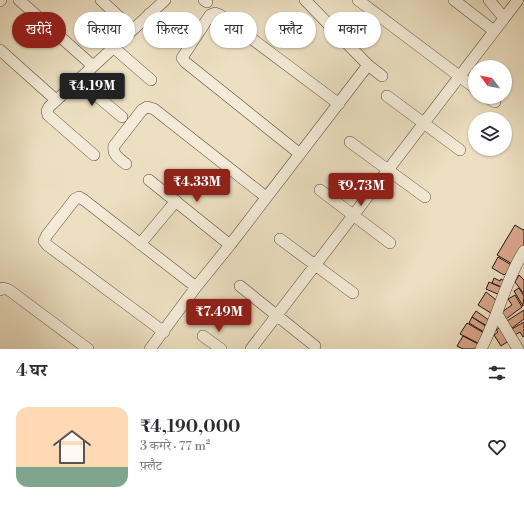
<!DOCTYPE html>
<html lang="hi">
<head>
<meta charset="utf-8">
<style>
	body { margin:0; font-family:"Libre Bodoni","Noto Serif Devanagari",serif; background:#f2f2f3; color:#2b2b33; height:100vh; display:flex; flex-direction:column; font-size:15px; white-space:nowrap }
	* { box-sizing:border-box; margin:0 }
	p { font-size:13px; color:#7c7c81 }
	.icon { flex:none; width:22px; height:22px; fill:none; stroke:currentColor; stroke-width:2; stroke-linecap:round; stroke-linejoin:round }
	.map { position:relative; height:349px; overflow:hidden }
	.details { display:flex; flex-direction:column; background:#fff; flex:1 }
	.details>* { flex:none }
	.guide { position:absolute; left:12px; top:12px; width:500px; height:36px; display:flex; gap:8px }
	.needle { width:26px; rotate:302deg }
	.fabs { position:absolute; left:468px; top:60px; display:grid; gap:8px }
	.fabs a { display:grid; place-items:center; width:44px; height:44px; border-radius:50%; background:#fff; box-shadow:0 1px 3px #0004; font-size:20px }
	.price { position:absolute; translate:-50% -34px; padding:0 9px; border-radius:4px; background:#8f2418; color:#fff; font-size:13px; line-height:26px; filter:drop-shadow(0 1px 2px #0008) }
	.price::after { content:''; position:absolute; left:50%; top:24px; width:12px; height:9px; margin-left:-6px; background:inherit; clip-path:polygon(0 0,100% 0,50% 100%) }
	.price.current { background:#222; color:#fff }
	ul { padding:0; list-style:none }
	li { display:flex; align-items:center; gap:12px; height:100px; padding:0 16px }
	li+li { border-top:1px solid #e1e1e2 }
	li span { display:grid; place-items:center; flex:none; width:112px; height:80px; border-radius:12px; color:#555 }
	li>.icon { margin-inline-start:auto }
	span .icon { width:48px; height:48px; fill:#fffc; stroke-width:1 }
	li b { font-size:17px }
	h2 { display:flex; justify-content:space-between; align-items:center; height:48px; padding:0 16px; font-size:17px }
	.chip { padding:0 14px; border-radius:18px; background:#fff; box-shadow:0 1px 3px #0004; font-size:14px; line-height:36px }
	.chip.current { background:#8f2418; color:#fff }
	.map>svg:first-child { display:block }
	.building { fill:#d9a78b; stroke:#231813 }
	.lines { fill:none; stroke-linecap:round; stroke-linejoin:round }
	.minor-casing { stroke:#564a3f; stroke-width:12 }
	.minor { stroke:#f3ebd7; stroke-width:11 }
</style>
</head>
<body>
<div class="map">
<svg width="524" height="349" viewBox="0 0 524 349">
	<rect width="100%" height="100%" fill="#ede0c2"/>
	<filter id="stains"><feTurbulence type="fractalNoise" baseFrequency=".005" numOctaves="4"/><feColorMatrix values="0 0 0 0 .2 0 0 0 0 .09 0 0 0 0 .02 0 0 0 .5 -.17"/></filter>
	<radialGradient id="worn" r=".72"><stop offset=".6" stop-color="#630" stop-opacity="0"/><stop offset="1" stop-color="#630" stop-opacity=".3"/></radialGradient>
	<path class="building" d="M515,225l8,5 1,-1v18l-10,18 -17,-10z
		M498,257l15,9 -9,9 -12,-7z
		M519,275l5,5v14l-9,-12z
		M494,278l6,3 1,-2 5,3 -2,6 -12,-5z
		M489,282l16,7 -3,7 -16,-7z
		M519,288l5,8 -1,10 -9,-15z
		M486,292l14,11 -6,12 -16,-10z
		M515,295l7,12 -16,12 -4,-7 10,-7 -4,-6z
		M524,310v9l-12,9 -5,-7z
		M476,311l14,10 -3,5 -15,-9z
		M472,317l15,10 -3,5 -15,-9z
		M524,322v14l-1,1 -3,-5 -5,3 -3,-6z
		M467,323l17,10 -6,10 -18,-9z
		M502,326l8,14 -9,6 -7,-11 4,-3 -2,-2z
		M463,336l17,9 -2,4h-15l-6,-3z"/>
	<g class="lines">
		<g class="minor-casing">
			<path id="minor" d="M19,0l74,66
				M101,0l31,29
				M204,0l3,2
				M305,0l63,65 14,11
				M358,0l117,88
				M454,0l40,31
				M489,0l15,18
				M0,1l1,-1
				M149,14l31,27
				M113,47l38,33
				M0,50l56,50
				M78,80l44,37
				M387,96l73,54
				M487,97l8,5
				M350,142l75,55
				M300,154l-115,-92 -3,-4 28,-43 5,-2 5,2 119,89
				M94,155l-46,-40 -1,-4 2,-4 116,-107
				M126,164c-6,-5 -14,-9 -12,-18l28,-36 5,-3 7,2 112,88
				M149,180l81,65
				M320,190l70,53
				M280,239l73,54
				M140,244l36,-43
				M240,286l75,60
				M0,290l3,-2 6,2 79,59
				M497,314l21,35
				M164,332l-117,-87 -3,-4 3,-6 28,-36 4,-2 5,3 112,87
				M203,336l18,13
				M150,349l46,-62 34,-42 138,-180
				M251,349l267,-349
				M481,349c17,-32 24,-68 43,-98"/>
		</g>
		<use href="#minor" class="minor"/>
	</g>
	<rect width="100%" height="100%" filter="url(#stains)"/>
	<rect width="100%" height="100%" fill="url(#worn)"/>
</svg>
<div class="fabs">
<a><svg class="needle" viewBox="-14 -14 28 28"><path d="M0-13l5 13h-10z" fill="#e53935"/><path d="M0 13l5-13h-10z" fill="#7c7c81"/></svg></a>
<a><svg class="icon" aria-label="layers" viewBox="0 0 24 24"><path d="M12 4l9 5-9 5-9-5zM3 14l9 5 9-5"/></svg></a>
</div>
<b class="price current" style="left:92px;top:107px">₹4.19M</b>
<b class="price" style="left:197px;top:203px">₹4.33M</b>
<b class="price" style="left:361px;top:207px">₹9.73M</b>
<b class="price" style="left:219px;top:333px">₹7.49M</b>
<div class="guide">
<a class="chip current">खरीदें</a>
<a class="chip">किराया</a>
<a class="chip">फ़िल्टर</a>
<a class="chip">नया</a>
<a class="chip">फ़्लैट</a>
<a class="chip">मकान</a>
</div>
</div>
<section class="details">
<h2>4 घर<svg class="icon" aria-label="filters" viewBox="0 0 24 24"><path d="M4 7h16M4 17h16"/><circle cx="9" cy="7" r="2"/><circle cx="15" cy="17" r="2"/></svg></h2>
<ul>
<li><span style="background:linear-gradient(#ffd9b3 75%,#7fa58c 0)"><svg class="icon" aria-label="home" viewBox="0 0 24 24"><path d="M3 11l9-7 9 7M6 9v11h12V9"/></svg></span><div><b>₹4,190,000</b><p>3 कमरे · 77 m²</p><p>फ़्लैट</p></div><svg class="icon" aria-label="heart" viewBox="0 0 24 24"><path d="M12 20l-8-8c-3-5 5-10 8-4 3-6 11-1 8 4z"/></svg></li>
</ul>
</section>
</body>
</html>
